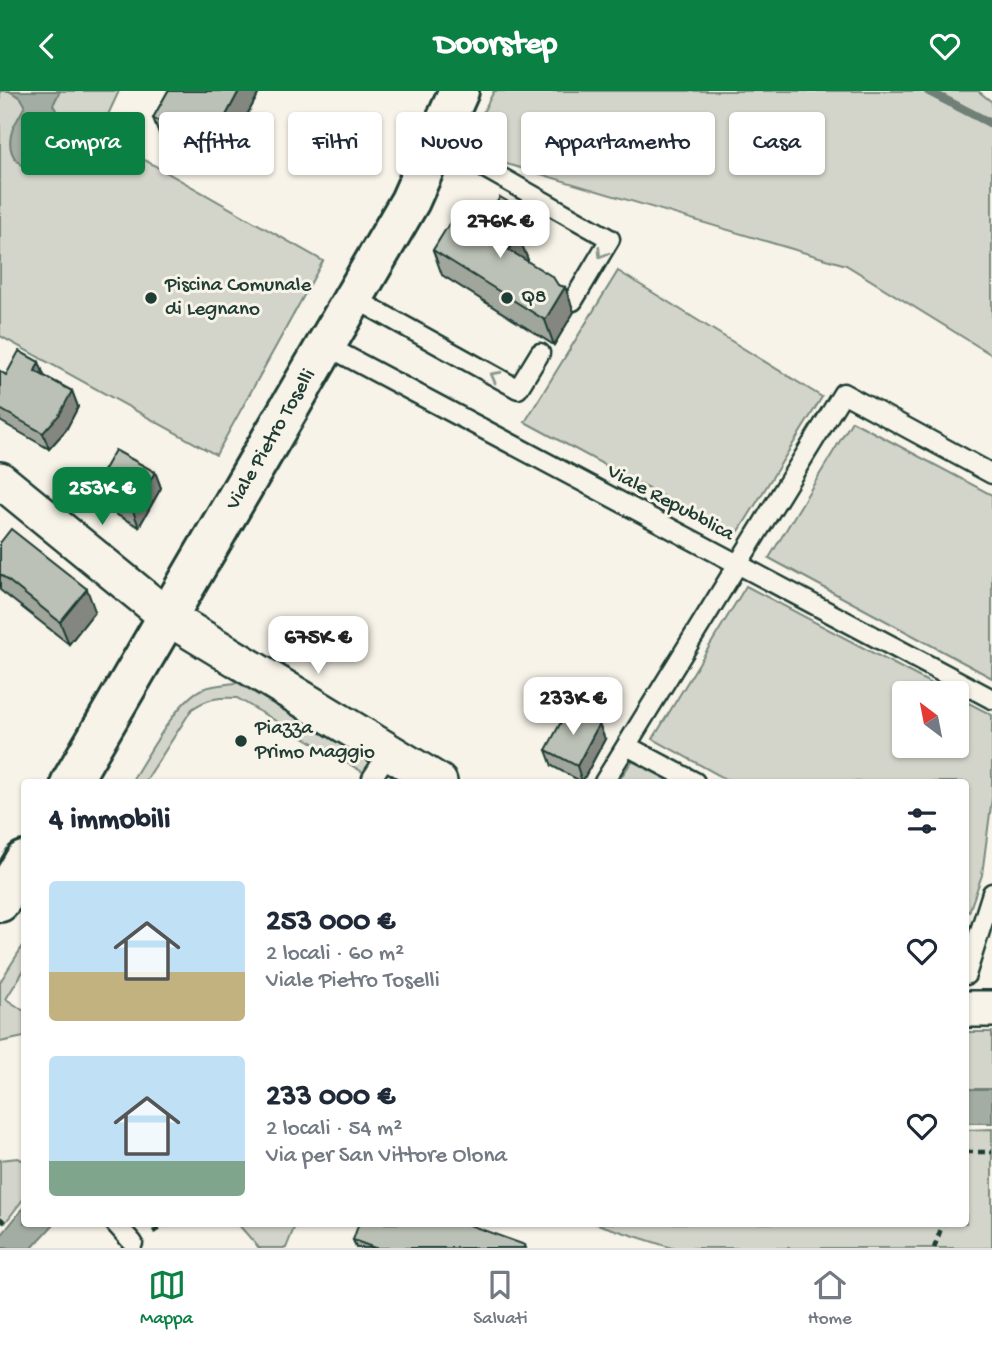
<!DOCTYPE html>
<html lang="it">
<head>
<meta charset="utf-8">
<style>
	body { margin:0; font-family:"Gochi Hand",sans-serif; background:#f6f6f7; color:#1f2937; height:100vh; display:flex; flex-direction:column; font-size:26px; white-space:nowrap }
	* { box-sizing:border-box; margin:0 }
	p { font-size:23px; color:#747a83 }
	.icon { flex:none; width:38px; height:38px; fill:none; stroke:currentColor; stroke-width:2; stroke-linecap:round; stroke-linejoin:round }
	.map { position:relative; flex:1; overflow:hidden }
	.side { position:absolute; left:21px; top:688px; width:948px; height:448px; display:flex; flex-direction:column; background:#fff; border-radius:7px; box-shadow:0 2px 5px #0004 }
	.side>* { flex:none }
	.guide { position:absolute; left:21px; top:21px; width:950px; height:63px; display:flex; gap:14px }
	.needle { width:46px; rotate:328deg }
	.controls { position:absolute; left:892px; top:590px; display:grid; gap:14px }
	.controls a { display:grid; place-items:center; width:77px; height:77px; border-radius:7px; background:#fff; box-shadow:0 2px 5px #0004; font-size:35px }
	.price { position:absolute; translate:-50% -60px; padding:0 16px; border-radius:14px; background:#fff; color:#222; font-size:23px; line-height:46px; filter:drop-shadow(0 2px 4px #0008) }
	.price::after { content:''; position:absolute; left:50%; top:42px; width:21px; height:16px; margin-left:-10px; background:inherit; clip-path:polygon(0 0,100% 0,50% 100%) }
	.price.active { background:#0b8043; color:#fff }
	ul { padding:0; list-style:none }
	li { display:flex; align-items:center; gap:21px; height:175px; padding:0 28px }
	li span { display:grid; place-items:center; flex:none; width:196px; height:140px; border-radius:7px; color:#555 }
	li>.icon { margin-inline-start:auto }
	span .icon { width:84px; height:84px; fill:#fffc; stroke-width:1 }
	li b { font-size:30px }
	h2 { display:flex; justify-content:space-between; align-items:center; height:84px; padding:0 28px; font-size:30px }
	.tag { padding:0 24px; border-radius:7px; background:#fff; box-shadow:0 2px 5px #0004; font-size:24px; line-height:63px }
	.tag.active { background:#0b8043; color:#fff }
	header { display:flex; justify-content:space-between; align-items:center; height:91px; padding:0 28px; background:#0b8043; color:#fff; font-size:32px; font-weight:700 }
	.dock { display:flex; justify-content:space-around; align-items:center; height:98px; border-top:2px solid #e0e1e3; background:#fff; font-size:19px; color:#747a83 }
	.dock a { display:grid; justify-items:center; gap:4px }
	.dock .active { color:#0b8043 }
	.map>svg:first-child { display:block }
	.green { fill:#d3d5ca; stroke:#79897f; stroke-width:2 }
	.water { fill:#a4ada3; stroke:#6f8077; stroke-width:2 }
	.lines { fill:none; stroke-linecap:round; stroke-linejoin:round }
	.stream { stroke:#6f8077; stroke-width:9 }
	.service-casing { stroke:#1f3d34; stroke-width:23 }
	.minor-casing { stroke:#1f3d34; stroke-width:40 }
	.primary-casing { stroke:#1f3d34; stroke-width:44 }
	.path { stroke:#1f3d34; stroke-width:4.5; stroke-dasharray:7 5; stroke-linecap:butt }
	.service { stroke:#f7f3e8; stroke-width:18 }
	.minor { stroke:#f7f3e8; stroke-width:35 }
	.primary { stroke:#f7f3e8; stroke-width:38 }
	.wall { fill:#a1a69d; stroke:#1f3d34; stroke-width:2 }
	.shaded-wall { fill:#83877f; stroke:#1f3d34; stroke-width:2 }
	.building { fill:#bbc1b6; stroke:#1f3d34; stroke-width:2 }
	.oneway { stroke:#8b988e }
	.poi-dot { fill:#1f3d34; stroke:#f7f3e8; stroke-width:2.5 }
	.labels { text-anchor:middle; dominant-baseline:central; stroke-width:6; stroke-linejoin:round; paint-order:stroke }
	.poi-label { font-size:21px; fill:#1f3d34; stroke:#f7f3e8; text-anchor:start }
	.street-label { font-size:21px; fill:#1f3d34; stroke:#f7f3e8 }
</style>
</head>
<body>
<header><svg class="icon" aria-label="back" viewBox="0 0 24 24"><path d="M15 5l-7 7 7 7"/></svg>Doorstep<svg class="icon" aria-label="heart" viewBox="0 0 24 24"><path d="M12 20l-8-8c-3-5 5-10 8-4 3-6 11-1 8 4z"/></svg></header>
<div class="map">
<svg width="992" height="1157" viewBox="0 0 992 1157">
	<rect width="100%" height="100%" fill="#f7f3e8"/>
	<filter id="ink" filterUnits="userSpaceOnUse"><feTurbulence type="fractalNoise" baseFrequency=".0143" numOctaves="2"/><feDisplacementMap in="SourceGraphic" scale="14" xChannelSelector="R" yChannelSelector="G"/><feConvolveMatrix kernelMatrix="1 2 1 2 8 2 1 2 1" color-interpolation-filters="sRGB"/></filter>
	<g filter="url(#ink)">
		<path class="green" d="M0,0h119l-20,43 224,127 -107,194 -216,-119z
			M494,0h484l14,11v253l-146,-90 -383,-114z
			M618,180l204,126 -86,139 -211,-114z
			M852,330l140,74v183l-223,-120z
			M746,495l203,107h-44v52h52v-48l35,18v83l-10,77 -13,37 -3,-2v-128h-235l-78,-43z
			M238,592l135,80 -7,11 -129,-76c-18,-1 -29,0 -45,11l-47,73h-14c15,-23 45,-80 69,-92 11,-5 25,-6 38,-7z
			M632,670l41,21h-55z
			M24,853v26l-18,29 18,12v26l-24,5v-60z
			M966,941h26v57h-26z
			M992,1038v119h-320l-78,-25h372v-93z
			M18,1067l6,3v37l-19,25 -5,-5v-58z
			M237,1132h59l-10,25h-27z"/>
		<path class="water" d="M9,0h51l-7,14c6,11 16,22 17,34 3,46 -68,40 -59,-4 2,-11 10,-20 14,-30l-4,-7z
			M966,998h26v34h-26z
			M24,1116v16h31l-23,25h-32v-11z"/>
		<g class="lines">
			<path class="stream" d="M928,0l64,33"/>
			<g class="service-casing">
				<path id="service" d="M437,50l173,98 -37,62
					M354,207l164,91 22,-36
					M327,255l665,353
					M627,655l68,36
					M372,687l17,-26
					M604,691l239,-389 149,81
					M966,884l26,-82
					M115,1132l18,20"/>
			</g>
			<g class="minor-casing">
				<path id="minor" d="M0,389l169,138 270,164
					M966,918h26"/>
			</g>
			<g class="primary-casing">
				<path id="primary" d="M71,691l339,-581 49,-110
					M0,811l24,-41"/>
			</g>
			<path class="path" d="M966,1061h26
				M0,1127l5,5
				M153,1141l15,-9
				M934,1157l9,-25"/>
			<use href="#service" class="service"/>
			<use href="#minor" class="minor"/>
			<use href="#primary" class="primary"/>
		</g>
		<path class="wall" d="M168,0h92l-43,79 -55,-29 -9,-23z
			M521,118l9,25 -8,11 6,15 -1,1 31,24 7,2 9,25 -20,33 -112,-70 -9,-25 44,-16z
			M39,271l5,14 28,15 6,16 -12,23 -17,19 -49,-28v-50l6,4z
			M103,380l52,1 6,16 -22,39 -35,-19 -6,-16 8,-13z
			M0,452l95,68 -26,33 -69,-54z
			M605,648l-23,43 -30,-16 -6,-16z
			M353,1149l172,5 1,3h-170z"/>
		<path class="shaded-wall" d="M239,0h21l-43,79 -8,-23z
			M521,118l9,25 -8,11 6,15 -10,15 -9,-25 -1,-21z
			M565,196l9,25 -20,33 -9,-25z
			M39,271l6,16 -10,-7z
			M72,300l6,16 -12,23 -17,19 -6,-16z
			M155,381l6,16 -22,39 -6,-16z
			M87,498l8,22 -26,33 -9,-22z
			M599,633l6,15 -23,43 -5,-16z"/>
		<path class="building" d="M168,0h71l-30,56 -56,-29z
			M500,106l21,12 -13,20 11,6 -10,15 44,27 5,8 7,2 -20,33 -112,-70 19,-31 25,15z
			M19,260l20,11 -4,9 37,20 -12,23 -17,19 -43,-24v-38l6,4z
			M115,359l40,22 -22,39 -35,-19 10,-18 -5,-3z
			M11,438l76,60 -27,33 -60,-48v-31z
			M569,616l30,17 -22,42 -31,-16z
			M359,1132h105l61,22 -2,3h-148l-22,-8z"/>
		<defs><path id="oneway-chevron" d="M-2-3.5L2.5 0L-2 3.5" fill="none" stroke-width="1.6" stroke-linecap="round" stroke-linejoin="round" transform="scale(1.75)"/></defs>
		<g class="oneway">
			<use href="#oneway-chevron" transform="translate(602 162) rotate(122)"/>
			<use href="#oneway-chevron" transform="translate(495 285) rotate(-151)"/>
		</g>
	</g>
	<g class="poi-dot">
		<circle cx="151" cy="207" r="7"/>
		<circle cx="507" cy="207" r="7"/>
		<circle cx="241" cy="650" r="7"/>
	</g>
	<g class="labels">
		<g class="poi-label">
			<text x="165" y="195">Piscina Comunale<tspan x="165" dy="24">di Legnano</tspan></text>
			<text x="521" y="207">Q8</text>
			<text x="255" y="638">Piazza<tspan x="255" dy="24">Primo Maggio</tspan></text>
		</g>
		<g class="street-label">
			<text transform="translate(272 349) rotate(-60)">Viale Pietro Toselli</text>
			<text transform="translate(670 413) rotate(28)">Viale Repubblica</text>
		</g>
	</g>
</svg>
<div class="controls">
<a><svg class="needle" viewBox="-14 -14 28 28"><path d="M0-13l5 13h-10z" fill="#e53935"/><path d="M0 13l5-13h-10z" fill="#747a83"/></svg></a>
</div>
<b class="price" style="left:500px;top:169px">276K €</b>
<b class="price active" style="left:102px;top:436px">253K €</b>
<b class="price" style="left:318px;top:585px">675K €</b>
<b class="price" style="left:573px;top:646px">233K €</b>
<div class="guide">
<a class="tag active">Compra</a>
<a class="tag">Affitta</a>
<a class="tag">Filtri</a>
<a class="tag">Nuovo</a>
<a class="tag">Appartamento</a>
<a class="tag">Casa</a>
</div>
<section class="side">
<h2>4 immobili<svg class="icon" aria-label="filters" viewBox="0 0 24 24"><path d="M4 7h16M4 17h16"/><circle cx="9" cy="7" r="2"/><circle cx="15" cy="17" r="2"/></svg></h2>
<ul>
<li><span style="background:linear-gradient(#bfe0f5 65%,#c2b280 0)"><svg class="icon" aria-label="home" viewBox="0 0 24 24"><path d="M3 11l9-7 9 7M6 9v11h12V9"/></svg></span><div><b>253 000 €</b><p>2 locali · 60 m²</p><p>Viale Pietro Toselli</p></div><svg class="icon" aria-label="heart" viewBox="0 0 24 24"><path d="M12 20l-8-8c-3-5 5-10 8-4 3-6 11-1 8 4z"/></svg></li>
<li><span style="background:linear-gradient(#bfe0f5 75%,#7fa58c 0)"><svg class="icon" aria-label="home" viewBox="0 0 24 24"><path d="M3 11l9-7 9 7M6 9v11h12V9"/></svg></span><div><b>233 000 €</b><p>2 locali · 54 m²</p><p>Via per San Vittore Olona</p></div><svg class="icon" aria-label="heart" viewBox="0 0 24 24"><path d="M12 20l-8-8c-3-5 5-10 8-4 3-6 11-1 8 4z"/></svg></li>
</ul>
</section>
</div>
<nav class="dock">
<a class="active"><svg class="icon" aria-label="map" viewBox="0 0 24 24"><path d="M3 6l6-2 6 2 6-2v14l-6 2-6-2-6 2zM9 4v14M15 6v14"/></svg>Mappa</a>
<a><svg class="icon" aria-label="saved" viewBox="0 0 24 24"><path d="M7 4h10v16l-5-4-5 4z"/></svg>Salvati</a>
<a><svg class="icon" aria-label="home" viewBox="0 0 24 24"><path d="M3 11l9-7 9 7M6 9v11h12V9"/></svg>Home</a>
</nav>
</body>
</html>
